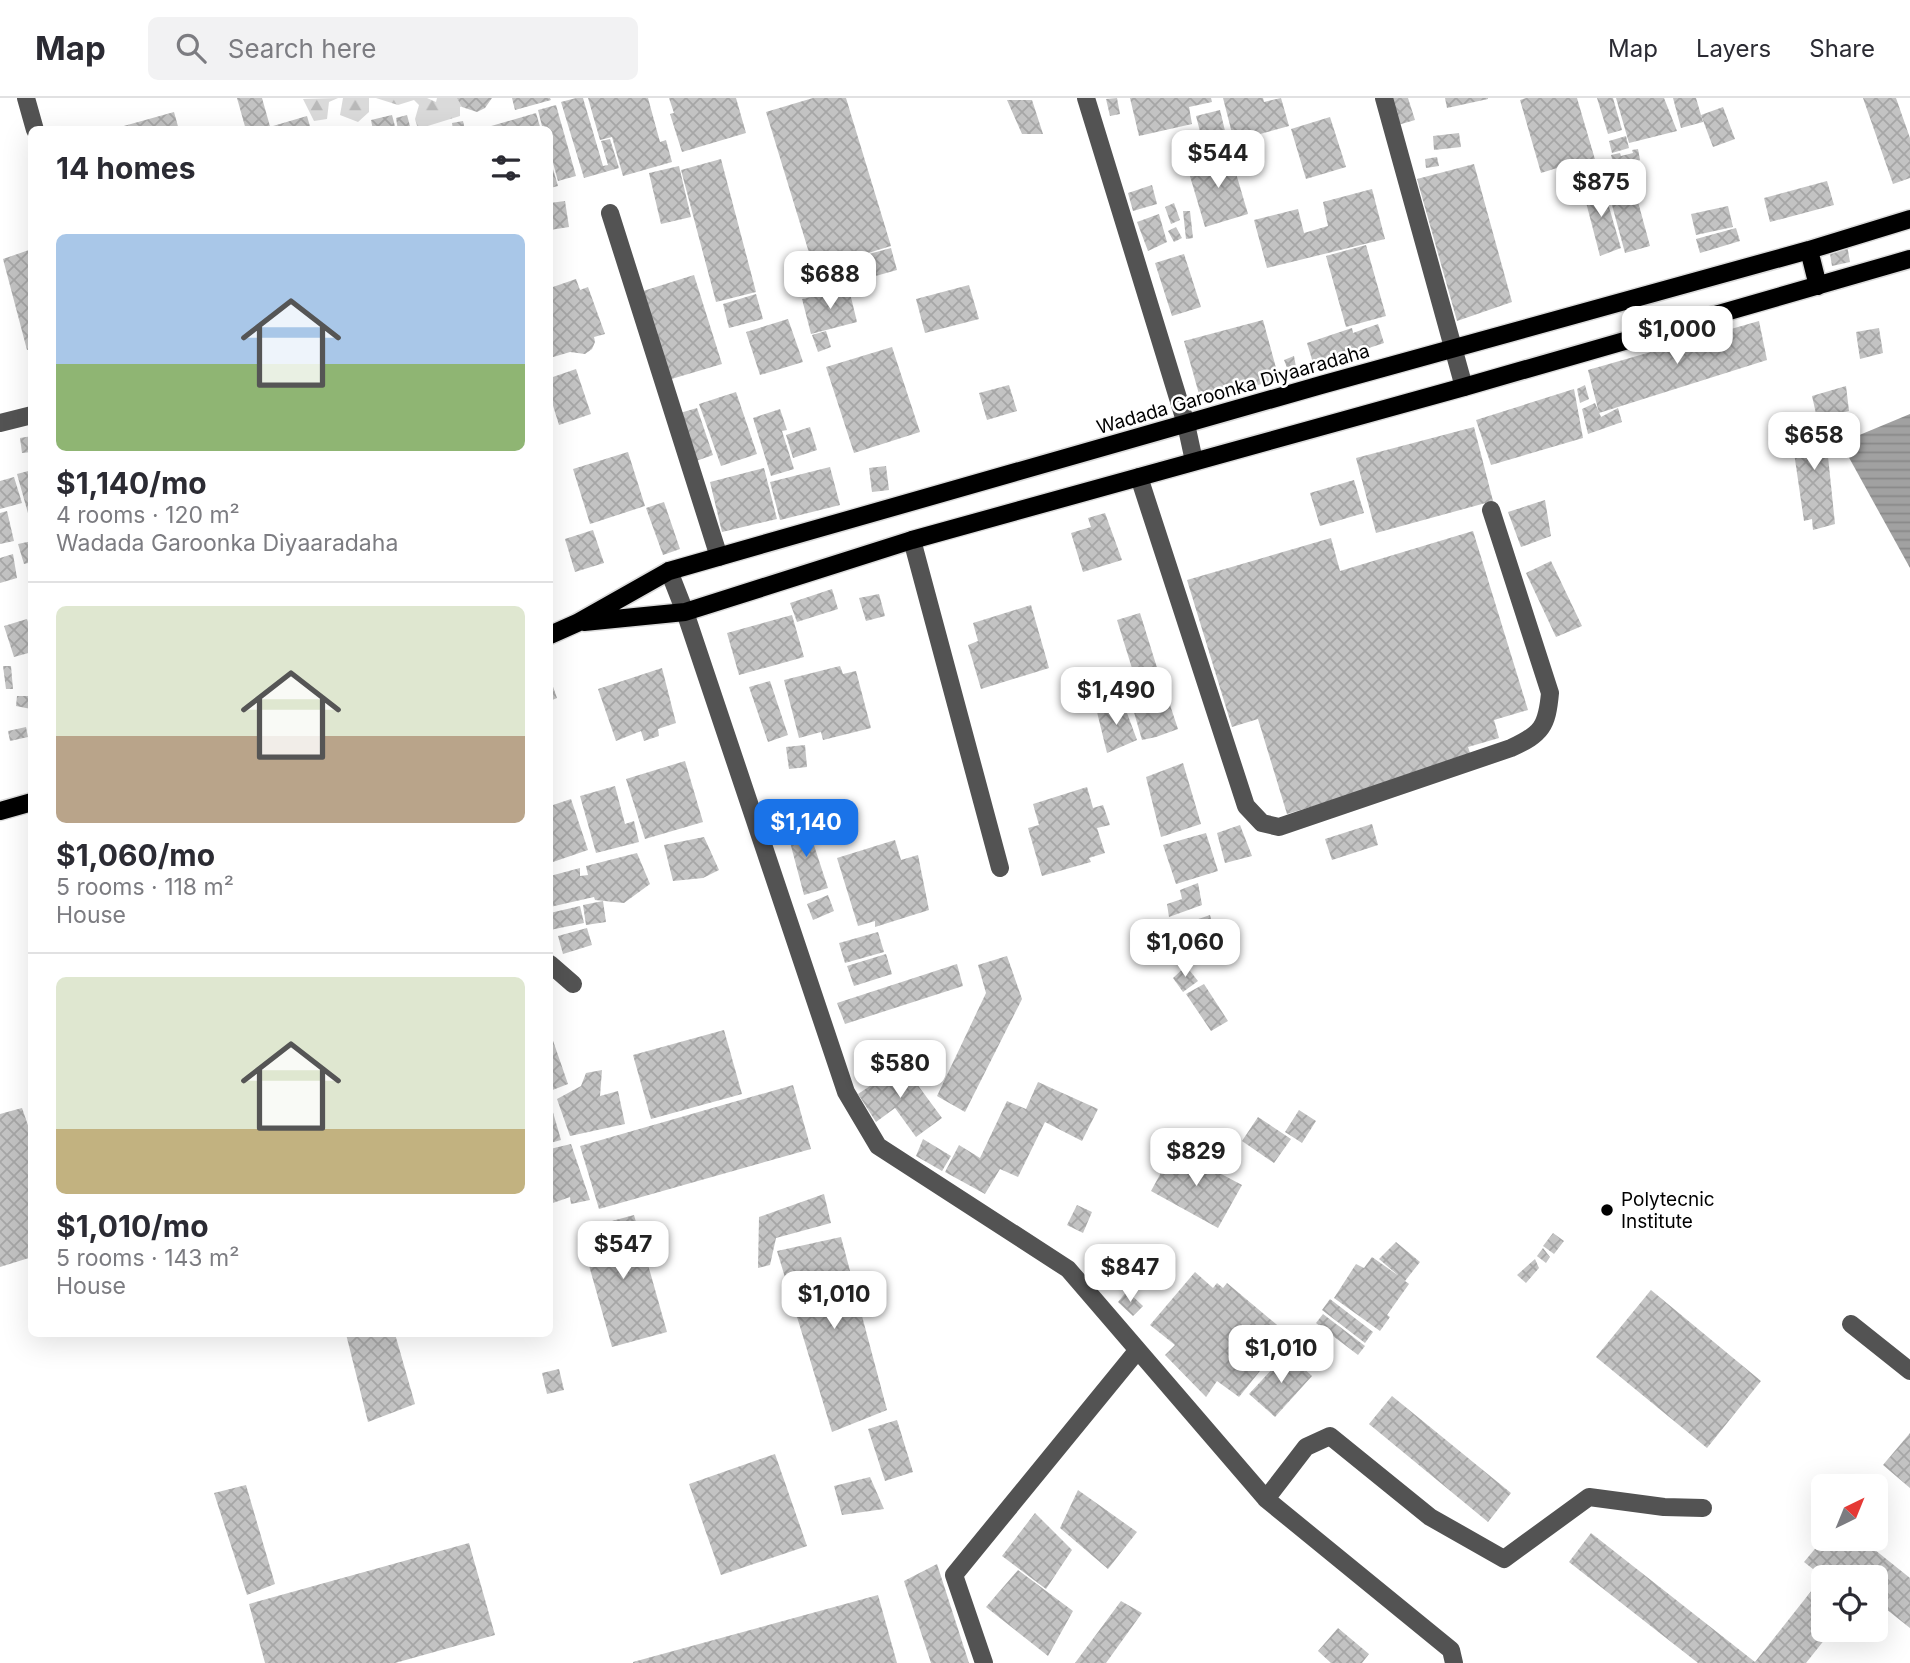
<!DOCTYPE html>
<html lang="en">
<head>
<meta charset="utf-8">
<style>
	body { margin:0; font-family:Inter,sans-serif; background:#f2f2f3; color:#2b2b33; height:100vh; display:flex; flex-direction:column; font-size:26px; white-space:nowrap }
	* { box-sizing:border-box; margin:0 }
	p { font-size:23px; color:#7c7c81 }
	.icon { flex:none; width:38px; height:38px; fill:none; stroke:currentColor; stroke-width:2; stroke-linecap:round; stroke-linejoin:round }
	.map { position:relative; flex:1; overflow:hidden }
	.side { position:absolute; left:28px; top:28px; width:525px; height:1211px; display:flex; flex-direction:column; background:#fff; border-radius:10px; box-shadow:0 7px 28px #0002 }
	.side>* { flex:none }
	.needle { width:46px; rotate:43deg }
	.buttons { position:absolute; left:1811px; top:1376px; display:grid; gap:14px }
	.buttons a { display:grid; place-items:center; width:77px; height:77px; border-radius:10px; background:#fff; box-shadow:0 7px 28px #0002; font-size:35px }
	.price { position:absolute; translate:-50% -60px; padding:0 16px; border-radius:14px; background:#fff; color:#222; font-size:23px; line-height:46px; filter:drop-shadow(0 2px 4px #0008) }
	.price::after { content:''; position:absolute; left:50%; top:42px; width:21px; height:16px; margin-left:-10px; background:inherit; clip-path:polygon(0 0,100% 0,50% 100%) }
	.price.on { background:#1a73e8; color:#fff }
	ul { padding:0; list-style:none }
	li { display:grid; align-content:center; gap:14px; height:371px; padding:0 28px }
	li+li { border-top:2px solid #e1e1e2 }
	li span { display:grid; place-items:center; height:217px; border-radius:10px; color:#555 }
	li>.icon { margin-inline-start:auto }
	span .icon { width:126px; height:126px; fill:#fffc; stroke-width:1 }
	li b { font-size:30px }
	h2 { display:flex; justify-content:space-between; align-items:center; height:84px; padding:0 28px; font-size:30px }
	header { display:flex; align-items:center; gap:42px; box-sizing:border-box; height:98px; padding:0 35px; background:#fff; border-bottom:2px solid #e1e1e2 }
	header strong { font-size:33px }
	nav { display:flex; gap:38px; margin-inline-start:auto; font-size:24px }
	.search { width:490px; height:63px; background:#f2f2f3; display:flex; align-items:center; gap:18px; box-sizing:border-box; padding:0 24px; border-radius:10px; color:#7c7c81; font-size:26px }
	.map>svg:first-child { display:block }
	.forest { fill:url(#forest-firs) }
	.water { fill:url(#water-rules) }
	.building { fill:url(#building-cross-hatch) }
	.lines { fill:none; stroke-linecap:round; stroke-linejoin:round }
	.major-casing { stroke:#dbdbdb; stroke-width:21 }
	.minor { stroke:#535353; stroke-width:18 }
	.major { stroke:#000; stroke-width:18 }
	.poi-dot { fill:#000; stroke:#fff; stroke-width:2.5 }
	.labels { text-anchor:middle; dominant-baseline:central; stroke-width:5; stroke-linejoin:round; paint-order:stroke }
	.street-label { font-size:19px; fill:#000; stroke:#fff }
	.poi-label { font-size:19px; fill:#000; stroke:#fff; text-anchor:start }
</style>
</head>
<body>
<header>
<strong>Map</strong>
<div class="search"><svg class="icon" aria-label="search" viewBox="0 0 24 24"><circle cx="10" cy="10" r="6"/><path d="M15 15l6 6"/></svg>Search here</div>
<nav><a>Map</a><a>Layers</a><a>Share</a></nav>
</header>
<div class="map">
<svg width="1910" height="1565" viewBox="0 0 1910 1565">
	<defs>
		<pattern id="forest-firs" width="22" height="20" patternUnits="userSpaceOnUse" patternTransform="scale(1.75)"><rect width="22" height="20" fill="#dadada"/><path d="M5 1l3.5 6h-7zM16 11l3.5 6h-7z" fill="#b9b9b9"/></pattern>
		<pattern id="water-rules" width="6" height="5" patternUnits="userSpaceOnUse" patternTransform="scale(1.75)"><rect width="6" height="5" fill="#a1a1a1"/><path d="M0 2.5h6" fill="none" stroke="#898989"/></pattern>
		<pattern id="building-cross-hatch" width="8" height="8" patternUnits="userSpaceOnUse" patternTransform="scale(1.75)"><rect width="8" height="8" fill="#c3c3c3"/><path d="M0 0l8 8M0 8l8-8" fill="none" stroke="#a6a6a6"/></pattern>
	</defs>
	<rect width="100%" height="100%" fill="#fff"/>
	<path class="forest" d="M338,0l-9,4 -2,17 -13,2 -11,-22z
		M343,0h26v14l-11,10 -18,-7z
		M376,0h51l9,4 1,-4h27l6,7 -10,2v9l-42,13 -3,-10 4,-14 -5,-5 -16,5z"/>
	<path class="water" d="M1910,316v154l-63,-114 10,-18z"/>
	<path class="building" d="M237,0h25l9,32h-25z
		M457,0h35l-7,10 -8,4 -15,-5z
		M512,0h38l1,2 -36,10z
		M576,0h7l20,68 5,-1 -7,-24 9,-2 9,29 -35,10 -23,-76z
		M588,0h60l12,44 6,-2 6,22 -49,14 -11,-39 -12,3z
		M669,0h67l10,35 -64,19 -12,-38 4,-1z
		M813,0h33l45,148 -59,18 59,-16 6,22 -93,26 -6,-23 16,-4 -48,-157z
		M1117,0l3,16 -10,2 -4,-17z
		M1130,0h81l1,4 -23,5 3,17 -53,12z
		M1223,0h40l1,4 17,-4 8,28 -55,15z
		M1390,0h18l7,22 -17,5z
		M1445,0h43v1l-41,9z
		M1526,0h51l24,82 -18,5 -7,-23 -35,11 -21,-73z
		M1597,0h16l9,32 -14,4z
		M1616,0h48l13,33 -48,12z
		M1673,0h23l7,24 -22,6z
		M1863,0h33l14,40v40l-17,6z
		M1007,2h25l11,34h-21z
		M556,7l20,71 -18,5 -8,-29v-22h-7l-5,-20z
		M1723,9l12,32 -22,8 -12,-32z
		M1220,12l6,25 -10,3 3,10 -14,3 -9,-35z
		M174,14l5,18h-66v-1z
		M536,15l5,17h-60v-1z
		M392,17l4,15h-23l-2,-10z
		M407,17l4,15h-13l-2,-12z
		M307,18l4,14h-37l-1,-4z
		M1330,19l16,50 -40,12 -15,-50z
		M463,23l2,9h-12l-1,-7z
		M1459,35l2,14 -27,3 -1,-14z
		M1626,38l3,12 -17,5 -3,-12z
		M1638,51l2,11 -26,6 -3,-11 9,-2 1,3 12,-3 -1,-3z
		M1230,55l18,61 -43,13 -18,-61z
		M1437,59l2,9 -13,2 -1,-9z
		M550,61l8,27 -8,2z
		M721,61l35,133 -40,10 -35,-132z
		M1474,66l38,138 -55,19 -40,-142z
		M1628,67l22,81 -25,7 -22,-81z
		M679,68l12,51 -30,7 -12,-51z
		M1827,83l7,24 -64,17 -6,-24z
		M1602,85l19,65 -21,8 -18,-69z
		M1152,87l5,19 -24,7 -5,-18z
		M1372,91l13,50 -118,29 -13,-48 44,-11 6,24 24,-7 -5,-24z
		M565,103l4,26 -19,3v-27z
		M1174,105l6,17 -9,4 -6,-17z
		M1728,108l5,21 -37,8 -5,-21z
		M1183,113h7l3,27 -7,1z
		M1159,116l8,28 -19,9 -11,-29z
		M1176,129l6,11 -8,4 -6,-11z
		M1736,130l4,13 -40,12 -4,-14z
		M1366,147l20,71 -40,11 -20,-71z
		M1847,147l3,17 -18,4 -3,-18z
		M29,152l3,8v91l-5,1 -24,-91z
		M1184,156l17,53 -29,9 -17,-53z
		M694,177l28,89 -54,16 -28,-88z
		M576,181l4,11 8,-3 17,47 -11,3 1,5 -3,7 -7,5 -15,-2 -20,6v-70z
		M969,187l10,34 -54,14 -9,-34z
		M849,191l8,33 -46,12 -9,-35z
		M756,196l7,25 -34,9 -6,-24z
		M788,221l15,43 -43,13 -14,-43z
		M1263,222l16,59 -78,22 -17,-60z
		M1759,223l8,39 -168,53 -11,-43z
		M1378,226l6,19 -70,23 -7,-23 45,-15 1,5z
		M1879,230l4,25 -23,6 -4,-27z
		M826,233l5,16 -13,5 -6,-17z
		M892,249l28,85 -66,21 -28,-86z
		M1294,258l2,11 -8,3 -4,-10z
		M576,271l15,45 -32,11 -9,-29v-18z
		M1009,287l8,26 -30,9 -8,-27z
		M1585,287l4,14 -9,4 -3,-14z
		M1846,288l3,25 -32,7 -5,-22z
		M1574,291l9,49 -92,27 -15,-45z
		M736,294l21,62 -36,12 -22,-62z
		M1595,305l6,14 17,-9 4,14 -34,12 -6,-25z
		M697,310l16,47 -17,6 -16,-48z
		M780,311l7,21 -5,1 12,38 -23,7 -18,-58z
		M1824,320l11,106 -22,6 -1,-11 -8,2 -14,-96z
		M810,329l7,23 -24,8 -7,-23z
		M1474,329l19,74 -117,32 -20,-75z
		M32,338v16l-10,1 -2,-15z
		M628,354l17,54 -55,18 -17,-55z
		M886,368l3,24 -17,2 -3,-24z
		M830,369l10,38 -60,15 -10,-38z
		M764,370l13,51 -55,13 -12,-50z
		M32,372v54h-1l-14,-50z
		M14,379l8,26 -22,6v-28z
		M1354,382l10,33 -44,13 -10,-33z
		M1545,402l6,36 -30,11 -13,-35z
		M664,404l16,47 -17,6 -17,-47z
		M7,413l7,30 -14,3v-31z
		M1105,415l17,47 -39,12 -12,-39 20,-6 -3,-9z
		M593,432l11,33 -29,9 -10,-33z
		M1473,433l55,179 -34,10 5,18 -31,9 4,12 -185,55 -29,-95 -26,8 -45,-147 144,-42 9,33z
		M32,443v21l-8,2 -6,-20z
		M13,456l4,24 -17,5v-25z
		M1551,463l31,65 -26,11 -30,-64z
		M832,491l6,20 -41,13 -7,-19z
		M879,496l6,22 -19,5 -7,-23z
		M1031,507l18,63 -68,21 -13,-44 10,-4 -5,-18z
		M1140,515l23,74 -23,7 -23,-74z
		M792,517l12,42 -65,18 -12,-42z
		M27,521l5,15v18l-18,5 -10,-31z
		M3,568h8l2,23h-7z
		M840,568l3,8 13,-3 15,57 -48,12 -2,-8 -22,6 -15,-58z
		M662,570l14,55 -18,6 1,7 -15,5 -3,-10 -25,10 -18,-52z
		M550,580l7,20 -7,3z
		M770,583l18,54 -20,7 -19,-55z
		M1165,592l13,39 -22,8 -14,3 -11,-38z
		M17,598h15l-1,13 -15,-3z
		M1123,604l14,38 -30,13 -10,-41z
		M26,629l2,10 -18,4 -2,-10z
		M805,647l2,22 -18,2 -3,-22z
		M685,663l18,61 -58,17 -19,-60z
		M1183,665l18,61 -40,13 -15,-60z
		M615,688l10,38 9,-3 5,21 -43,11 -16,-57z
		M1087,689l6,21 10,-3 7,20 -13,3 8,25 -16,5 2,4 -49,14 -14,-48 11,-3 -6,-21z
		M571,701l17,51 -38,13v-57z
		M806,723l22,67 -24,7 -18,-68z
		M1372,726l6,21 -46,15 -7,-21z
		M1240,727l12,31 -27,7 -8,-30z
		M1206,735l12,38 -42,13 -13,-39z
		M704,739l15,33 -16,8 -30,3 -9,-36z
		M895,742l6,20 17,-5 11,55 -54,17v-6l-17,5 -21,-68z
		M637,755l13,31 -26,19 -29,-3 -1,-3 -44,10v-31l30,-8v8l8,-1 -2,-9z
		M1198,785l4,22 -33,12 -2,-13 15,-5 -2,-9z
		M828,797l6,16 -21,9 -6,-16z
		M603,803l3,21 -20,3 -3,-20z
		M580,808l4,17 -34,7v-17z
		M1210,817l8,31 -25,10 -9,-32z
		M587,830l5,17 -29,9 -5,-18z
		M878,834l6,20 -39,11 -6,-20z
		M886,856l6,20 -38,12 -7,-20z
		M1007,858l15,43 -57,113 -28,-16 49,-103 -8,-28z
		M957,866l6,22 -118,38 -8,-21z
		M1186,868l12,15 -15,11 -10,-14z
		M1204,886l24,37 -17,10 -25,-37z
		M724,932l18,64 -91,25 -18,-64z
		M550,934l18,52 -18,7z
		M900,963l42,57 -26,19 -21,-29 -19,14 -18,-28 18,-12 -1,-2z
		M602,972l-2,26 18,-5 7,33 -55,12 -13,-37 24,-13 5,-13z
		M1038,984l60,27 -16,32 -37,-19 -27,55 -18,-8 -15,25 -40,-22 14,-27 21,13 27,-57 19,8z
		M793,987l18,64 -212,60 -19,-63z
		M550,1004l11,38 -11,3z
		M22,1010l10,29v120l-32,10v-153z
		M1299,1012l17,11 -14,22 -17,-11z
		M1258,1019l33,22 -17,24 -32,-22z
		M923,1041l28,17 -9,15 -26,-15z
		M571,1046l19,56 -19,4 -1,-7 -20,7v-55z
		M1174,1051l68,36 -24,43 -67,-37z
		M824,1096l7,29 -55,15 -6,27 -12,3 1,-51z
		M1077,1107l15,7 -9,21 -16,-8z
		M634,1117l33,117 -55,15 -33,-117z
		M1553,1135l11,8 -10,13 -11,-8z
		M841,1139l46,173 -55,22 -55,-181z
		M1396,1144l24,20 -15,19 4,3 -22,31 3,2 -10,14 -46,-33 22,-34 8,4 8,-11 27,19 -20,-17z
		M1543,1150l7,9 -4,6 -9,-7z
		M1535,1161l4,9 -13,15 -9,-8z
		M1195,1174l18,16 4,-5 6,5 4,-5 62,52 -50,62 -22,-16 -11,16 -41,-42 10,-10 -25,-20z
		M1651,1192l110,91 -54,67 -111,-91z
		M1127,1193l16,15 -10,10 -15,-14z
		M1330,1201l43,33 -8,11 -43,-33z
		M1323,1216l42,32 -7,9 -42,-32z
		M346,1236h49l20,70 -47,18z
		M1287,1255l25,23 -37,41 -26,-23z
		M559,1271l5,21 -17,4 -5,-21z
		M1392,1298l119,97 -23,29 -119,-98z
		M897,1322l16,52 -28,9 -17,-52z
		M1910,1335v55l-27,-23z
		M775,1356l32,92 -86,29 -32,-91z
		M870,1379l14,32 -42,6 -8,-29z
		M246,1387l29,99 -28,11 -33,-102z
		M1078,1392l59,42 -29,37 -48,-41z
		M1035,1415l37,37 -26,39 -44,-33z
		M1591,1435l164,129 61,-77 8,6v38h9l-27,34h-108l-129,-101z
		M1824,1440h36l50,40v50l-34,-27v-24h-31l-9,-8 -7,8h-6l-19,-15z
		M469,1445l26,92 -100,28h-130l-16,-59z
		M937,1466l32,99h-38l-27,-82z
		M1018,1472l55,41 -25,45 -62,-49z
		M878,1497l19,68h-264v-1z
		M1121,1503l21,12 -36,50h-31z
		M1338,1530l31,26 -7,9h-31l-13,-12z"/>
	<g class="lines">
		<g class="major-casing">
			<path id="major" d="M1809,152l9,36
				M584,524l101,-10 227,-72 552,-153 446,-128
				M550,537l27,-12 92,-52 652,-186 488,-135 101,-31
				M0,713l32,-9"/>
		</g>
		<path class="minor" d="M26,0l9,32
			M1086,0l100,326 8,37
			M1384,0l80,289
			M610,115l109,344
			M0,325l32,-8
			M1139,379l107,329 16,17 17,4 232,-79c31,-14 36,-22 39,-55l-59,-183
			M912,442l88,328
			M669,473l16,41 161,480 32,54 190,123 198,230 185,151 3,13
			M550,866l23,20
			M1851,1226l59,47
			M1266,1401l40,-52 24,-11 100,81 74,42 85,-62 75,10 39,1
			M984,1565l-30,-88 183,-224"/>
		<use href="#major" class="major"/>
	</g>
	<circle class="poi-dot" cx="1607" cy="1112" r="7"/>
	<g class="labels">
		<g class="street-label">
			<text transform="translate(1233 291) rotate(-16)">Wadada Garoonka Diyaaradaha</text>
		</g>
		<g class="poi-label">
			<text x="1621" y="1101">Polytecnic<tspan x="1621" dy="22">Institute</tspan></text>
		</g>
	</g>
</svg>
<div class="buttons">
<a><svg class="needle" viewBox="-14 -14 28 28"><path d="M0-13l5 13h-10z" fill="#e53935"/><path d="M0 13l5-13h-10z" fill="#7c7c81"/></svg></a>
<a><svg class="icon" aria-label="locate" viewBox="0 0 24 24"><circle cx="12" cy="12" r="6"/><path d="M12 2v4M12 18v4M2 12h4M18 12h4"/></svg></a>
</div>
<b class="price" style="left:1218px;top:92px">$544</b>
<b class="price" style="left:1601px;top:121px">$875</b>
<b class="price" style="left:830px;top:213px">$688</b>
<b class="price" style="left:1677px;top:268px">$1,000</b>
<b class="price" style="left:1814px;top:374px">$658</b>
<b class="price" style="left:1116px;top:629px">$1,490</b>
<b class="price on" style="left:806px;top:761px">$1,140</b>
<b class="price" style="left:1185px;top:881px">$1,060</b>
<b class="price" style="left:900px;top:1002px">$580</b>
<b class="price" style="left:1196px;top:1090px">$829</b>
<b class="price" style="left:623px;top:1183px">$547</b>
<b class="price" style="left:1130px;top:1206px">$847</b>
<b class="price" style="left:834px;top:1233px">$1,010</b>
<b class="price" style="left:1281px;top:1287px">$1,010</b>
<section class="side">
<h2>14 homes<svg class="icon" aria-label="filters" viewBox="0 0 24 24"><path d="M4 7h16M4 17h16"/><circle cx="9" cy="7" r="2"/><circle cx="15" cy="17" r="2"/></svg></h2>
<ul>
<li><span style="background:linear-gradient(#a9c7e8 60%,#8fb573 0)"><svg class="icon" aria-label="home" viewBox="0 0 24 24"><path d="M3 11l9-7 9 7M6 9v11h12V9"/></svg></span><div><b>$1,140/mo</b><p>4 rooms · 120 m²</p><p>Wadada Garoonka Diyaaradaha</p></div></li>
<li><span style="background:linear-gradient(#dfe7d0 60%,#b9a48a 0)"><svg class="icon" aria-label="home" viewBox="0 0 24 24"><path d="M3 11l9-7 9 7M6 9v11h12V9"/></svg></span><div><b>$1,060/mo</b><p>5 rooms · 118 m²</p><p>House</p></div></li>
<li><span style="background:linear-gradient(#dfe7d0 70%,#c2b280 0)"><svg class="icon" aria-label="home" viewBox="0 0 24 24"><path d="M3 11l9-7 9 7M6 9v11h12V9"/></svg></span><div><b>$1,010/mo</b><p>5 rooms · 143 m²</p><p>House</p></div></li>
</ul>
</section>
</div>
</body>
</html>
